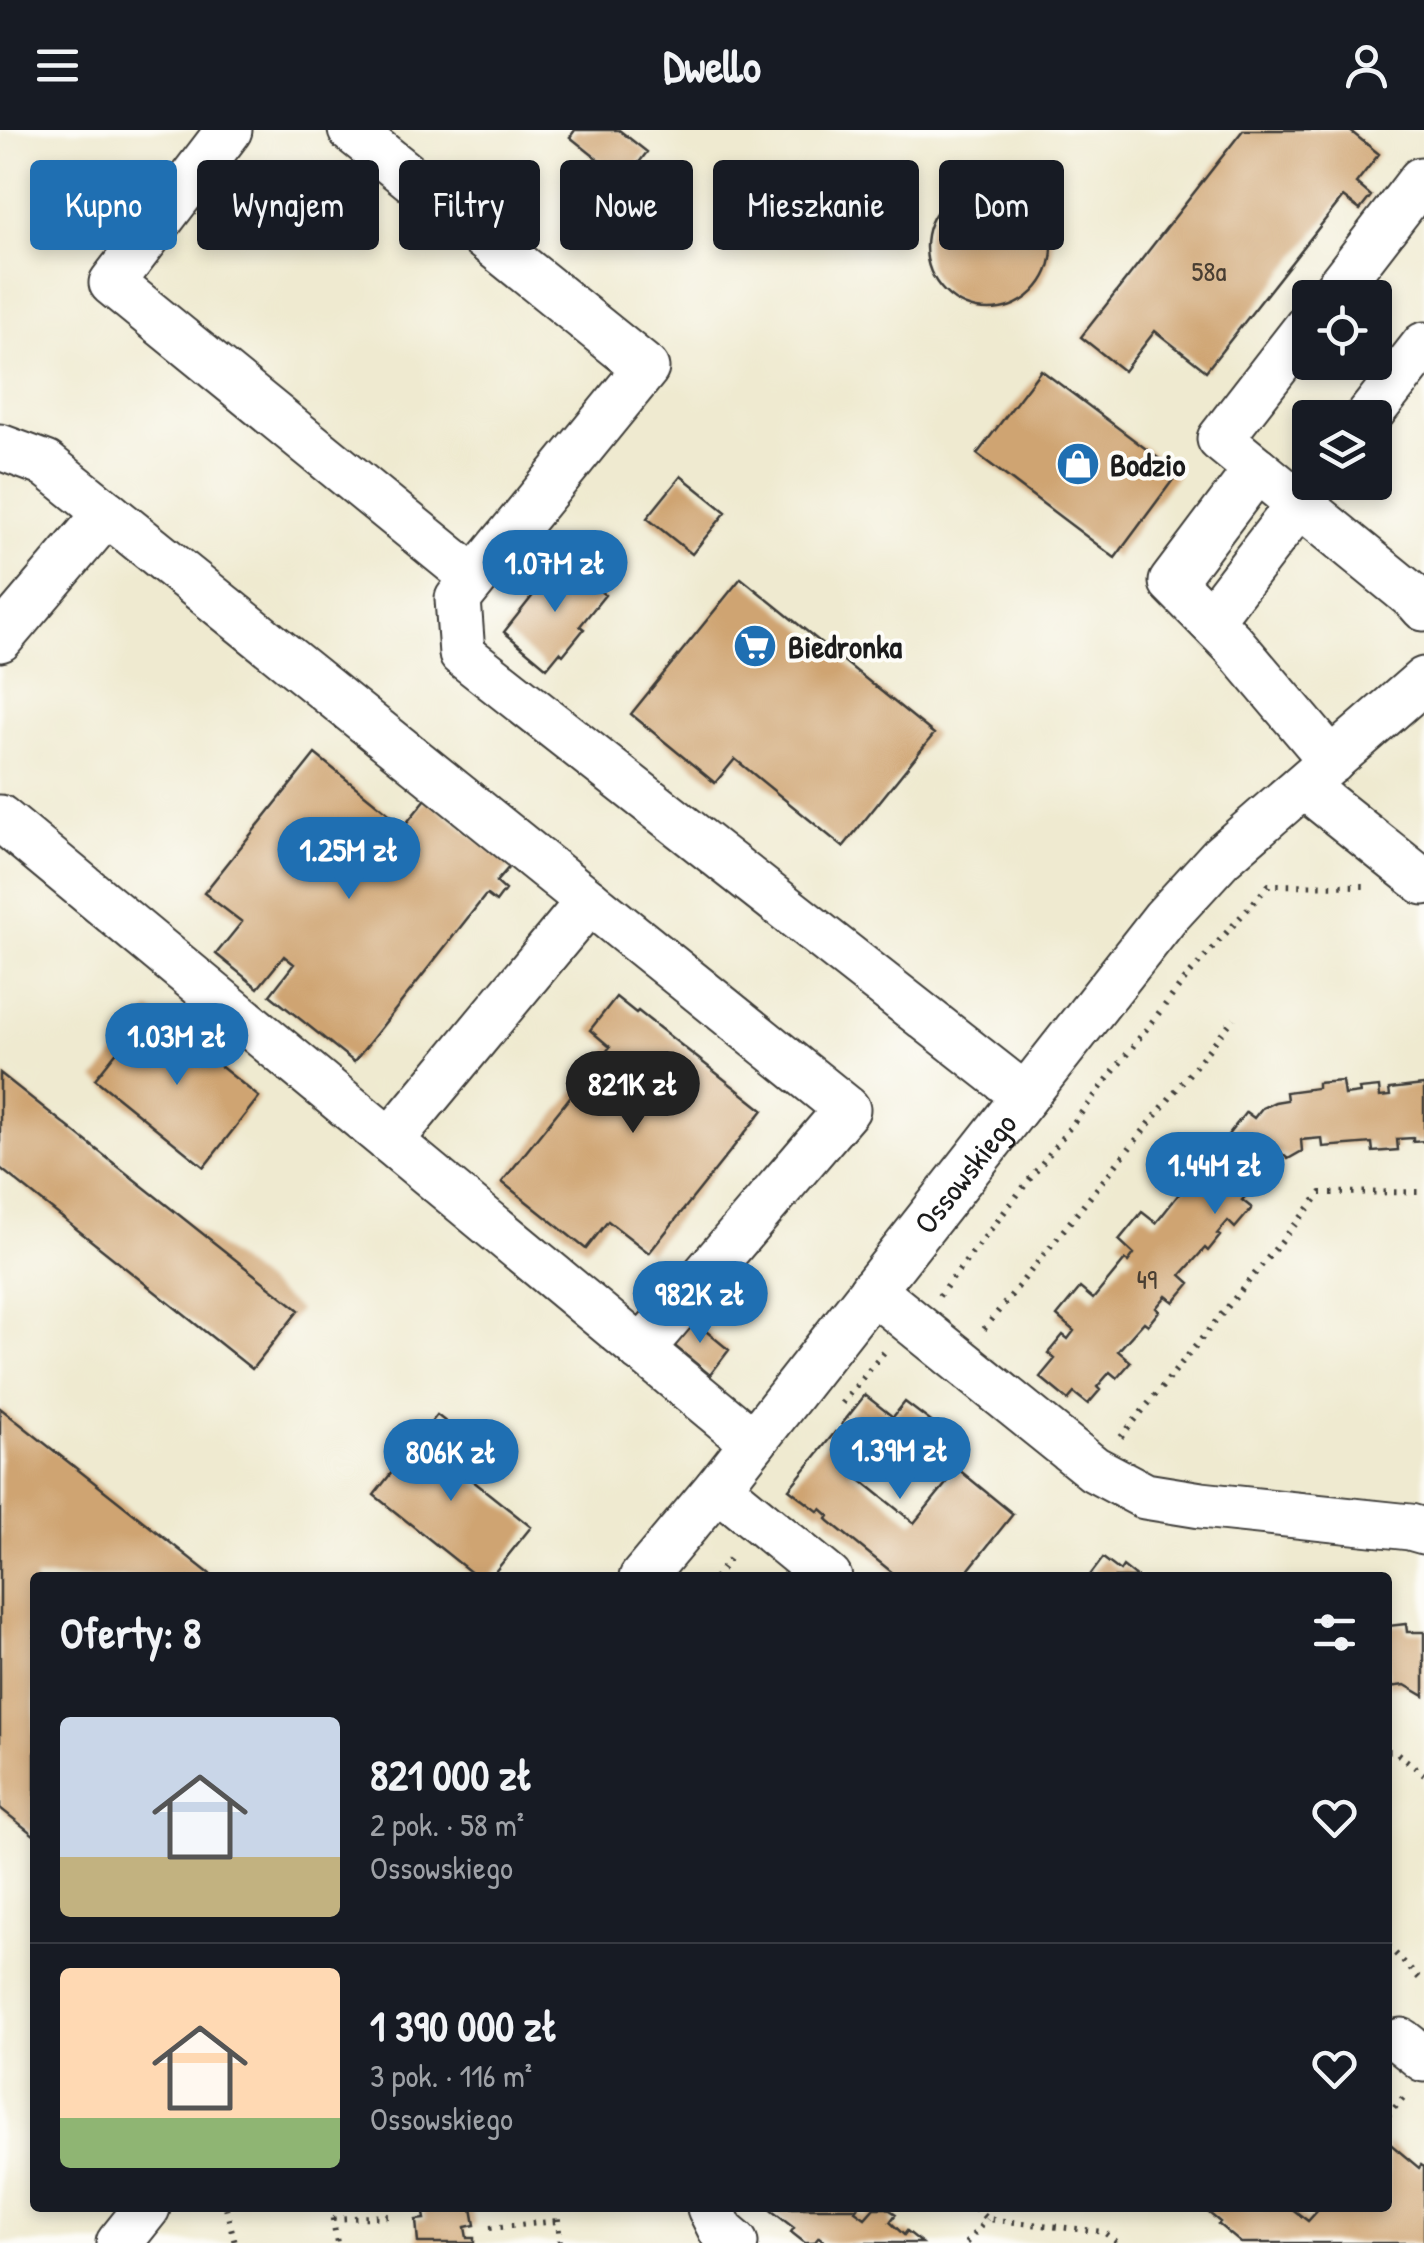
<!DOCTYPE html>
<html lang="pl">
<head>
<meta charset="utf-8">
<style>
	body { margin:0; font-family:"Patrick Hand",sans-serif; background:#242831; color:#f1f3f6; height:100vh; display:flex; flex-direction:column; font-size:38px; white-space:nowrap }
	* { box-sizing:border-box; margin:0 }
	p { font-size:32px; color:#9ea1a6 }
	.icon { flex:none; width:55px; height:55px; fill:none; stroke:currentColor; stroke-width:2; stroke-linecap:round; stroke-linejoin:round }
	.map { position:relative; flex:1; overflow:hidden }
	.panel { position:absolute; left:30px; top:1442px; width:1362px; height:640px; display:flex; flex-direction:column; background:#171b24; border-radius:10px; box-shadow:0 5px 15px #0003 }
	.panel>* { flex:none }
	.top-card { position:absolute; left:30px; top:30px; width:1365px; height:90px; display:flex; gap:20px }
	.tools { position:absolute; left:1292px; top:150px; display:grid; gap:20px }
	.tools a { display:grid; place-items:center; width:100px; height:100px; border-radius:10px; background:#171b24; box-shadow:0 5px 15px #0003; font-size:50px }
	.price { position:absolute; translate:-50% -85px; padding:0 22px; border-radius:35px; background:#1f6fb2; color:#fff; font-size:32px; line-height:65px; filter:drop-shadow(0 2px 5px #0008) }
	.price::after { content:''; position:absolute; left:50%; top:60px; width:30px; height:22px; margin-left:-15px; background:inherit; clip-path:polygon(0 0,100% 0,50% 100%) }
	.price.current { background:#222; color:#fff }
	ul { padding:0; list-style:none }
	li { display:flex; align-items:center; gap:30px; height:250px; padding:0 30px }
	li+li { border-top:2px solid #363941 }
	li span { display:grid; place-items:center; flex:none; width:280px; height:200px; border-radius:10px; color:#555 }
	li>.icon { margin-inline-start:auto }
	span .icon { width:120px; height:120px; fill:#fffc; stroke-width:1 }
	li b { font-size:42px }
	h2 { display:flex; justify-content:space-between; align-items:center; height:120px; padding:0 30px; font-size:42px }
	.tag { padding:0 35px; border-radius:10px; background:#171b24; box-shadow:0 5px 15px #0003; font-size:35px; line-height:90px }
	.tag.current { background:#1f6fb2; color:#fff }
	header { display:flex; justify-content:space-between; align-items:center; height:130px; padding:0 30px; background:#171b24; font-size:45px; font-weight:800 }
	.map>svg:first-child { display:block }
	.building { fill:#cfa472 }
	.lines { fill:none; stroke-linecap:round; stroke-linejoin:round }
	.minor-casing { stroke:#3c3b37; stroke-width:49 }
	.path { stroke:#3c3b37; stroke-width:6; stroke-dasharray:2.5 8; stroke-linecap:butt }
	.minor { stroke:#fff; stroke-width:45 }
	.labels { text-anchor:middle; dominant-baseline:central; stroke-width:8; stroke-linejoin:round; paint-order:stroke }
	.number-label { font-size:28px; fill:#493e32 }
	.poi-label { font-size:32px; font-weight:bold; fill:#1c1c1c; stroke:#fdfcf7; text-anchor:start }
	.street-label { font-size:32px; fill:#1c1c1c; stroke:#fdfcf7 }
</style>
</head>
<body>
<header><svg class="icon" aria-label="menu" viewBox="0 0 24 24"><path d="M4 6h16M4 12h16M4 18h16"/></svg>Dwello<svg class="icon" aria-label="person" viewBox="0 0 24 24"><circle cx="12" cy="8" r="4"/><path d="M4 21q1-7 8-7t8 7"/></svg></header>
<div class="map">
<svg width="1424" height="2113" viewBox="0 0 1424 2113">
	<rect width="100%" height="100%" fill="#fdfcf7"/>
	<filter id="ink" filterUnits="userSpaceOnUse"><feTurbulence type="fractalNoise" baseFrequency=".01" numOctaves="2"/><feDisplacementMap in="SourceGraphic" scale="20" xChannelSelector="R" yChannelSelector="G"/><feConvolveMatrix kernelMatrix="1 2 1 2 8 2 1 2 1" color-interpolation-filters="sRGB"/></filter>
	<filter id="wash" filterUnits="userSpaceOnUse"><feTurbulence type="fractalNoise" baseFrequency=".0048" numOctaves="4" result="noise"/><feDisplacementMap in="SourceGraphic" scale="40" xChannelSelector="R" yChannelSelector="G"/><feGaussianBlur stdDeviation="2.25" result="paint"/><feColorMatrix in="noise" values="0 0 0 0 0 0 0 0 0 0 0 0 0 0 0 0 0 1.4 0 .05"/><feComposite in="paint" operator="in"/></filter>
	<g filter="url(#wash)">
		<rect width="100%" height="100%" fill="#efead0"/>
		<g id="blocks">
			<path class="building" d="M575,0h44l28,22 -22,29 -55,-44z
				M1243,0h106l30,24 -23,29 15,13 -11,14 -17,-13 -137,174 -51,-40 -31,40 -43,-34z
				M926 117a63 63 0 1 1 126 0a63 63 0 1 1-126 0Z
				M1041,240l137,103 -63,85 -138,-104z
				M681,346l45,36 -34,42 -45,-36z
				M561,430l44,35 -25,31 4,3 -21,26 -3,-3 -13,16 -43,-36z
				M741,448l193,156 -91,113 -108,-88 -20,24 -84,-69z
				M315,624l89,72 22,-27 84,67 -14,16 9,8 -9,12 -9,-7 -2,1 -131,166 -84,-67 24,-31 -10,-8 -26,32 -42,-34 26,-32 -38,-29z
				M616,867l20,16 2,-2 125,99 -114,143 -41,-32 -22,28 -84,-67 108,-135 -20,-17z
				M150,880l109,87 -55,70 -109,-88z
				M0,943l299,237 -47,59 -252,-201z
				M1342,951l2,14 16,-2 -1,-4 20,-2 1,10 10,-1 -1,-7 35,-4v56l-11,1v-4l-16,1 1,11 -25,2 -1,-9 -49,4 -1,-9 -21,2 1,11 -14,8 -7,-6 -13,17 1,1 -27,29 10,8 -17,20 -7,-7 -11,13 3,2 -12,15 -3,-3 -24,27 9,8 -16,19 -8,-6 -10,12 3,3 -11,14 -4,-3 -26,29 13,11 -14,16 -7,-6 -13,15 3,3 -12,14 -14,-11 -6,7 -28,-23 15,-18 -7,-6 15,-18 5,4 6,-8 -17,-15 23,-28 13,11 32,-39 3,2 6,-8 -15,-14 23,-28 14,11 31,-39 4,3 5,-8 -16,-14 24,-28 13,12 29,-37 8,6 8,-10 13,-6 12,-2 -1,-8 31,-4v-5z
				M690,1188l39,32 -19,25 -39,-32z
				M865,1265l28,22 12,-15 29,22 -20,26 -29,-22 -35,43 2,2 62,50 44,-54 55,45 -51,64h-63l-70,-57 -2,-2 2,-3 -8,-7 -2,3 -30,-23 46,-57 3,3 7,-8 -3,-3z
				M0,1278l215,170h-180v258l-35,-28z
				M437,1285l29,23 -18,23 83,66 -41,51h-12l-104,-83z
				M1103,1428l17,13 3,-5 15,12h-50z
				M1406,1494l1,8h17v64l-19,-11 -17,2v-61z
				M1388,2012l31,26 2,-3 3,2v76h-183l-23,-19 2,-2 -17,-14h88l17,13 12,-13h68z
				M423,2078h49l3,17 -10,2 2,11h7v5h-56l-2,-23 9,-1z
				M768,2078h89l-2,3 10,7 9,-10h13l9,6 -6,8 14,13 3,-4 15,12h-96l-7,-6 -5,6h-9l-14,-11 3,-4z"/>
		</g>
	</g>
	<g filter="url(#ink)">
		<use href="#blocks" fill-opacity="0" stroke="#3c3b37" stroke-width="2.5"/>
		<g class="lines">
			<g class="minor-casing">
				<g id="minor">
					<path d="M229,0l-117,153 362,295"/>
					<path d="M351,0l295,238 -188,231 4,55 563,442"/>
					<path d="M1330,168l91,-118 3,3"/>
					<path d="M1310,193l-90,116 197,161 7,8"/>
					<path d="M1367,288l57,-73"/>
					<path d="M0,317l46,17 801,645 -206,241"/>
					<path d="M1257,339l-85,113 60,61 100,118"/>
					<path d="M1210,490l106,-138"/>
					<path d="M0,509l107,-126"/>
					<path d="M1304,656l120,96"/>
					<path d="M0,688l753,624"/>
					<path d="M390,1011l199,-240"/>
					<path d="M872,1160l222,179 51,27 56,9 209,22 14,4"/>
					<path d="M718,1357l111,91"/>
					<path id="s1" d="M642,1448l76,-91 447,-569 56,-61 203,-177"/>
					<path d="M1401,1911l23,18"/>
					<path d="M710,2078l12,24 13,11"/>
					<path d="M119,2113l28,-35"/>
				</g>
			</g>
			<path class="path" d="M939,1166l247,-318 83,-93 95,1
				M984,1199l250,-311
				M842,1273l43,-52
				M1121,1307l200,-244 103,-1
				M715,1448l19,-25
				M1388,1621h6l30,23
				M1388,1816l36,37
				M1388,1986l18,-22
				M226,2078l9,35
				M331,2078l6,35
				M557,2078l3,35
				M975,2078l12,11 117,13 14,11
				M333,2089l56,-3
				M490,2098l68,-7
				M966,2113l21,-24"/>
			<use href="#minor" class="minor"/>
		</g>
	</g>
	<defs>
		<g id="shop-disc" transform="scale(2.25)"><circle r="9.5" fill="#1f6fb2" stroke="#fdfcf7"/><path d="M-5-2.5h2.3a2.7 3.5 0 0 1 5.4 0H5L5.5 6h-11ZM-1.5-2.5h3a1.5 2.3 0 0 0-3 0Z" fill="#fff"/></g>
		<g id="supermarket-disc" transform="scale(2.25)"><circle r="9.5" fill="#1f6fb2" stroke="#fdfcf7"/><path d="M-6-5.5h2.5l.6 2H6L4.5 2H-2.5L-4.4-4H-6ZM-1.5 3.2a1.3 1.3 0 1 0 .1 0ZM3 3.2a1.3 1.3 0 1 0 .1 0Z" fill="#fff"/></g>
	</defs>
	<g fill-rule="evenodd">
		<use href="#shop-disc" x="1078" y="334"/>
		<use href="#supermarket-disc" x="755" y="516"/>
	</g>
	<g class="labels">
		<g class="number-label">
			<text x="1209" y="141">58a</text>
			<text x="1147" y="1149">49</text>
		</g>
		<g class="poi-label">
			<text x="1110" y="334">Bodzio</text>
			<text x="788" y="516">Biedronka</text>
		</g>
		<g class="street-label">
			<text stroke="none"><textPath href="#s1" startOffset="518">Ossowskiego</textPath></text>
		</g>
	</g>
</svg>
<div class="tools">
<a><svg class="icon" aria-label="locate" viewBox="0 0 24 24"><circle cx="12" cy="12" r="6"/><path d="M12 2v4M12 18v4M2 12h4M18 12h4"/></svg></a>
<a><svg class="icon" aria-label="layers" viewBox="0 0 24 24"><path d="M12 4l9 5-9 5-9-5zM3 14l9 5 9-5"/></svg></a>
</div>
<b class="price" style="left:555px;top:485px">1.07M zł</b>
<b class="price" style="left:349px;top:772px">1.25M zł</b>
<b class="price" style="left:177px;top:958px">1.03M zł</b>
<b class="price current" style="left:633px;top:1006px">821K zł</b>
<b class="price" style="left:1215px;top:1087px">1.44M zł</b>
<b class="price" style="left:700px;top:1216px">982K zł</b>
<b class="price" style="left:900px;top:1372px">1.39M zł</b>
<b class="price" style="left:451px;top:1374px">806K zł</b>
<div class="top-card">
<a class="tag current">Kupno</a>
<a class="tag">Wynajem</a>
<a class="tag">Filtry</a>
<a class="tag">Nowe</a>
<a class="tag">Mieszkanie</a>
<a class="tag">Dom</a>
</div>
<section class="panel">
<h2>Oferty: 8<svg class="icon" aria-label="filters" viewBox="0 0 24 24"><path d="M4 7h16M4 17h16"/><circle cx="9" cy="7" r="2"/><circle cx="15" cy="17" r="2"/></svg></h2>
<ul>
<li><span style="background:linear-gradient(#c9d6e8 70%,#c2b280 0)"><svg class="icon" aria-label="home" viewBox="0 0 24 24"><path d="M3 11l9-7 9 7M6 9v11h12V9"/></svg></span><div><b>821 000 zł</b><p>2 pok. · 58 m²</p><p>Ossowskiego</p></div><svg class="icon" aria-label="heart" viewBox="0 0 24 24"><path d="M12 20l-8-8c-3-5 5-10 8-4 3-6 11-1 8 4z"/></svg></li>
<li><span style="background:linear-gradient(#ffd9b3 75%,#8fb573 0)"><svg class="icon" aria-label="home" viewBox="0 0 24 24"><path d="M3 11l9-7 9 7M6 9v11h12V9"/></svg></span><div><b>1 390 000 zł</b><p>3 pok. · 116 m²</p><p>Ossowskiego</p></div><svg class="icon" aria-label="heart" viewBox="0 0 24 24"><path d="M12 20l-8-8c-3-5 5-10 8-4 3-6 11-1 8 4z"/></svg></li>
</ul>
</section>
</div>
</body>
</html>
